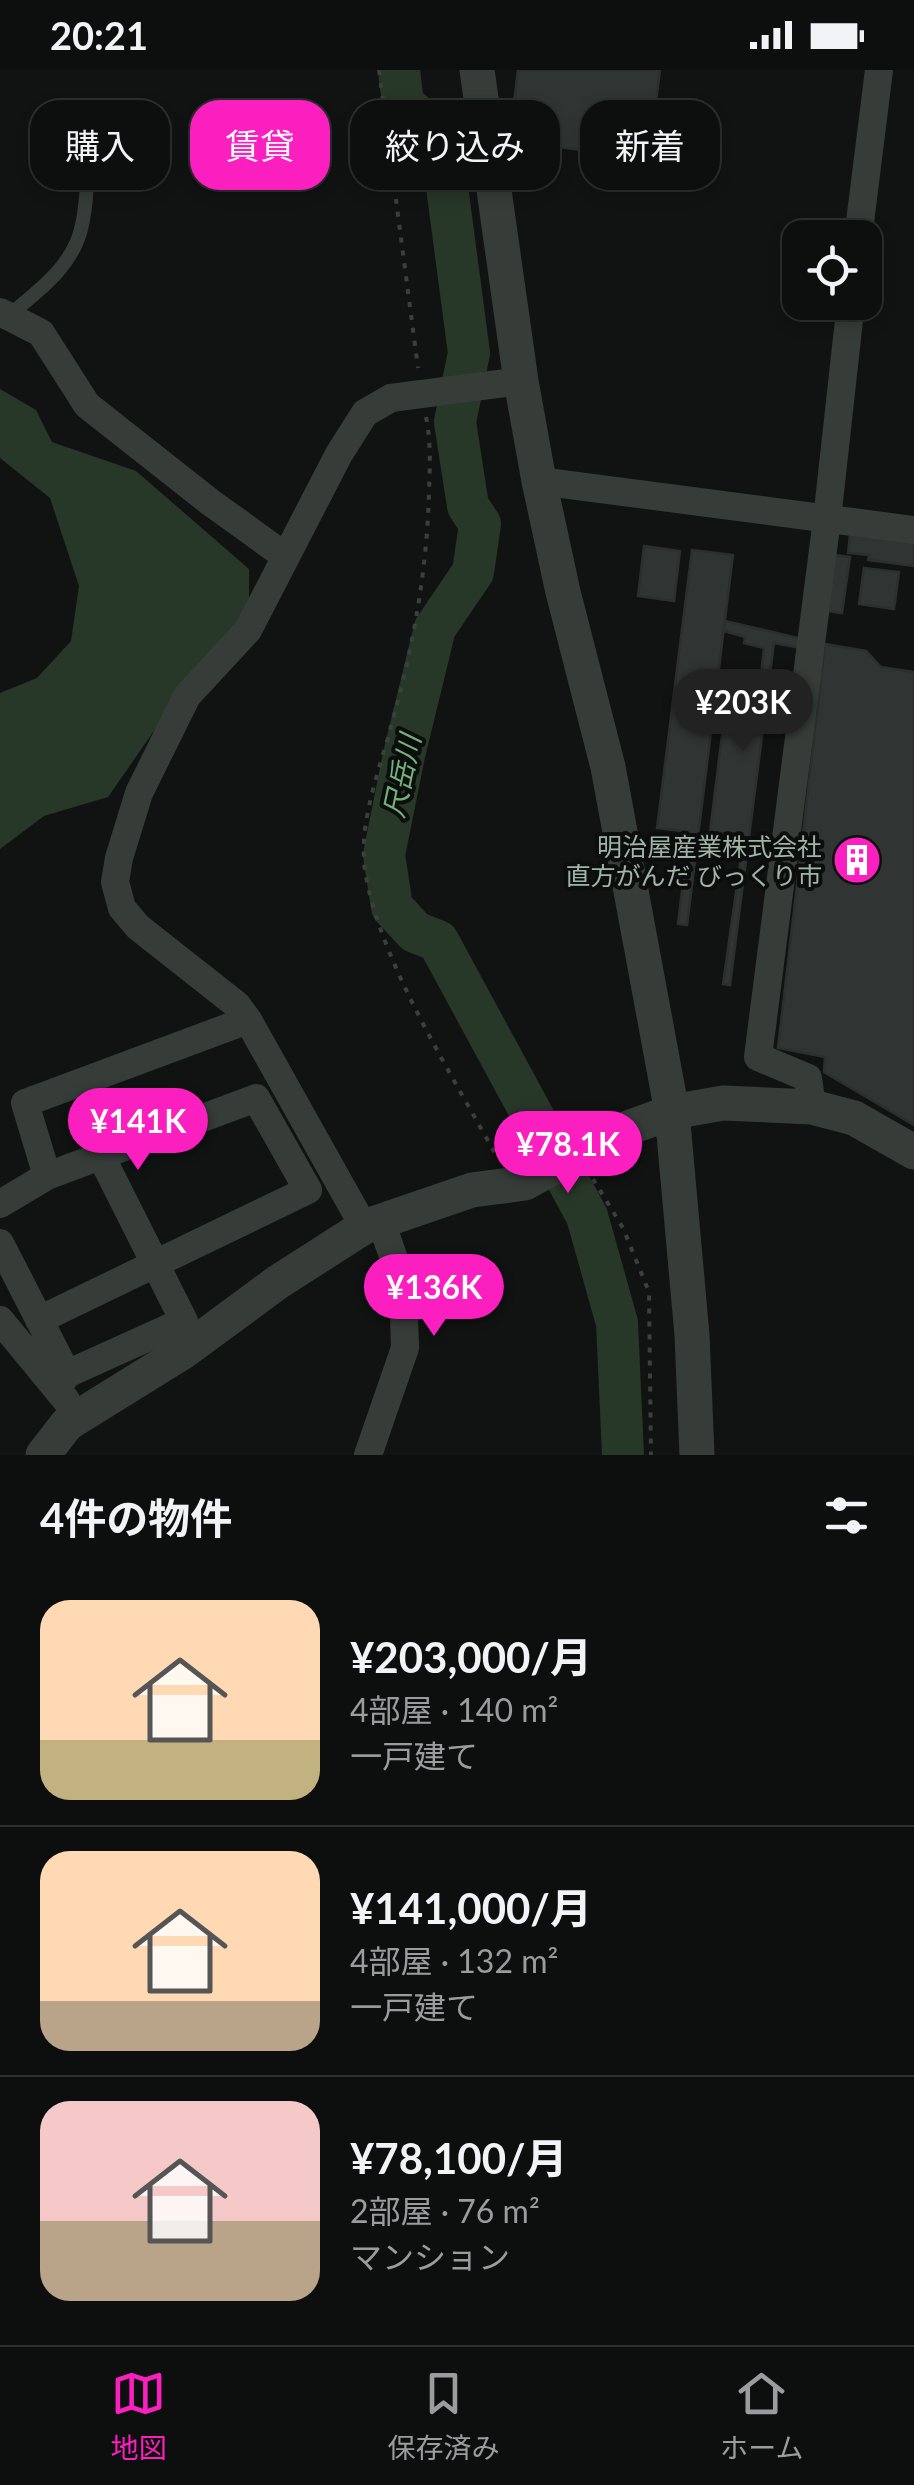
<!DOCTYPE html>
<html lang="ja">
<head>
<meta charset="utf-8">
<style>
	body { margin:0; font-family:Lato,"Noto Sans JP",sans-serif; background:#161717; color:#f1f3f6; height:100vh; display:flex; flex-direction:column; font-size:38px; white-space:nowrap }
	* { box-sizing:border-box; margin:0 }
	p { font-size:32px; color:#9a9c9e }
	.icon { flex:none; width:55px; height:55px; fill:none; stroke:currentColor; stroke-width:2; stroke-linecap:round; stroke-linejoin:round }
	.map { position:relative; height:1385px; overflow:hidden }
	.details { display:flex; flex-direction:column; background:#0d0e0e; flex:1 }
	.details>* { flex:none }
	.guide { position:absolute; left:30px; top:30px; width:855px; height:90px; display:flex; gap:20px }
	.tools { position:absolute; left:782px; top:150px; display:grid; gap:20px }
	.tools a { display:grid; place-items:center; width:100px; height:100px; border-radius:20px; background:#0d0e0e; box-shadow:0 5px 15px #0003,0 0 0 2px #2d2e2e; font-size:50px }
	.price { position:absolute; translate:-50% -85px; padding:0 22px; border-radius:35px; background:#fc1fc0; color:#fff; font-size:32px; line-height:65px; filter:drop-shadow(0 2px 5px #0008) }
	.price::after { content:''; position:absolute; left:50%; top:60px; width:30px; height:22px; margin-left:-15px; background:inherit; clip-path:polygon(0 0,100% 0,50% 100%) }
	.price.selected { background:#222; color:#fff }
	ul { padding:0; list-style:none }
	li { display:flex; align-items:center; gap:30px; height:250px; padding:0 40px }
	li+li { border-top:2px solid #2d2e2e }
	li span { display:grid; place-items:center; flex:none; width:280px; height:200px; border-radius:30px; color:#555 }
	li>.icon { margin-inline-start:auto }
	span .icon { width:120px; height:120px; fill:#fffc; stroke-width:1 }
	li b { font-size:42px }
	h2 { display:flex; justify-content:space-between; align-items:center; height:120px; padding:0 40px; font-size:42px }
	.tag { padding:0 35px; border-radius:30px; background:#0d0e0e; box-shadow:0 5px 15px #0003,0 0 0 2px #2d2e2e; font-size:35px; line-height:90px }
	.tag.selected { background:#fc1fc0; color:#fff }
	.status { display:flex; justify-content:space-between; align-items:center; height:70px; padding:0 50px; background:#0d0e0e; direction:ltr }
	.status svg { height:28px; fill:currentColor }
	.menu { display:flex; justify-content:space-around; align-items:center; height:140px; border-top:2px solid #2d2e2e; background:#0d0e0e; font-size:28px; color:#9a9c9e }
	.menu a { display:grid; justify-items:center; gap:5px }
	.menu .selected { color:#fc1fc0 }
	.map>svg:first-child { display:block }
	.water { fill:#273728 }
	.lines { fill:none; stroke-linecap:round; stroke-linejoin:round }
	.river { stroke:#273728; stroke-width:42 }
	.building { fill:#303533; stroke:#2b2f2d; stroke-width:2.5 }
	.path { stroke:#3a413c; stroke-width:4; stroke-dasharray:5 8; stroke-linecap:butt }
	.service { stroke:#363d39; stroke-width:14 }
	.minor { stroke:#363d39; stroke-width:28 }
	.tertiary { stroke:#363d39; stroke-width:35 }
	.labels { text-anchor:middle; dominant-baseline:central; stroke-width:8; stroke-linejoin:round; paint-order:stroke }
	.poi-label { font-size:25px; fill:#a1b4a7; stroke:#0c0e0d; text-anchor:end }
	.water-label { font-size:28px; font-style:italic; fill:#75b27a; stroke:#0c0e0d }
</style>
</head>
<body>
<div class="status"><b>20:21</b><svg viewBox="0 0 49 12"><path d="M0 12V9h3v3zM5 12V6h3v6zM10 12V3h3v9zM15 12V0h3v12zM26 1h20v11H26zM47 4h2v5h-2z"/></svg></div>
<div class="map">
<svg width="914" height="1385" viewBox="0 0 914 1385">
	<rect width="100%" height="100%" fill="#111312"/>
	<path class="water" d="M0,319l36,21 16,32 84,29 113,98v42l-59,68 -82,118 -64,19 -44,33v-156l37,-15 34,-37 8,-55 -29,-88 -50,-40z"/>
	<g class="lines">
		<path class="river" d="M399,0l4,34 37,30 29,219 -14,69 13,84 12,18 -7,48 -38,56 -31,127 -20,100 8,52 23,25 23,9 149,275 30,107 6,132"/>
	</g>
	<path class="building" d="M518,0h142l-6,48 -17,-3 -5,41 -123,-15z
		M850,465l64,8v23l-46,-6 1,-5 -21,-2z
		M644,476l36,5 -6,50 -36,-5z
		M692,480l41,5 -46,370 -9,-1 11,-92 -32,-4z
		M835,485l15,2 -8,56 -15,-2z
		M864,498l35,4 -5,37 -35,-5z
		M725,551l77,18 -1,9 -27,-5 -44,342 -7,-1 21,-148 -34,-4 20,-161 31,4 3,-27 -20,-5 1,-6 -21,-6z
		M825,574l41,7 15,16 33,5v453l-90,-53 1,-15 -47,-9z"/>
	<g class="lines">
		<path class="path" d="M379,0l39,298
			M426,347c5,25 4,49 3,75 -2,79 -16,155 -37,231 -12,46 -34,99 -27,148 15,92 88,205 133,288
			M593,1109l30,49 26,64 2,163"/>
		<path class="service" d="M8,246c30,-25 66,-50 74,-91 9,-42 -2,-51 24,-91"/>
		<path class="minor" d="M858,168l21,-168
			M0,242l41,21 46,72 123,97 75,54
			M539,411l375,49
			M812,1037l-4,-29 -50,-21 69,-538 24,-217
			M47,1106l-22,-73 223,-83
			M0,1134l47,-28 209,-78 52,92 -269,130
			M364,1157l-116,-207 -11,-15 -99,-78 -16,-19 -7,-26 4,-24 20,-65 48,-97 61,-66 91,-176 26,-41 26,-15 130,-17
			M0,1173l67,131 -9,13
			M0,1250l66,80
			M67,1304l117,-53 -83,-165
			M368,1385l37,-107 -2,-64 -22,-62"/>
		<path class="tertiary" d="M477,0l44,311 18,100 24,111 45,175 64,345 20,223 5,120
			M43,1385l24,-31 116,-72 95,-70 86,-55 108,-37 53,-7 92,-51 55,-20 51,-9 89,4 42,11 60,34"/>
	</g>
	<defs>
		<g id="building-disc" transform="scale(2.5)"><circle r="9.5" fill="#fc1fc0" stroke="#0c0e0d"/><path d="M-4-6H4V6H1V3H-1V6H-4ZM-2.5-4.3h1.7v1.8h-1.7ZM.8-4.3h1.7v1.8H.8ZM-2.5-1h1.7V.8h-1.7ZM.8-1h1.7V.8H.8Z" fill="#fff"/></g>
	</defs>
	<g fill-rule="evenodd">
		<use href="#building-disc" x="857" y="790"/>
	</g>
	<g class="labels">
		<g class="poi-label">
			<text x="822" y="776">明治屋産業株式会社<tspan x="822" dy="29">直方がんだ びっくり市</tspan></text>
		</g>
		<g class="water-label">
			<text transform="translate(401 706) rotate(-78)">尺岳川</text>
		</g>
	</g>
</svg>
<div class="tools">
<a><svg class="icon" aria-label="locate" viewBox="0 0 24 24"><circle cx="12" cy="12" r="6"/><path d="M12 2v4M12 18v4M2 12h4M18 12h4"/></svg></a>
</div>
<b class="price selected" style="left:743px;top:684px">¥203K</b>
<b class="price" style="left:138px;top:1103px">¥141K</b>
<b class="price" style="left:568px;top:1126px">¥78.1K</b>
<b class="price" style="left:434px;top:1269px">¥136K</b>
<div class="guide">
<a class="tag">購入</a>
<a class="tag selected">賃貸</a>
<a class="tag">絞り込み</a>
<a class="tag">新着</a>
</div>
</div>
<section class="details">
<h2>4件の物件<svg class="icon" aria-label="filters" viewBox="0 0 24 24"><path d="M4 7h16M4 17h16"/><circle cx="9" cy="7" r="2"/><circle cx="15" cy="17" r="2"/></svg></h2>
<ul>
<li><span style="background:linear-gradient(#ffd9b3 70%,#c2b280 0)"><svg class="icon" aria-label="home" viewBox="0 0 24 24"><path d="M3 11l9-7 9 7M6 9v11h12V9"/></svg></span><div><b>¥203,000/月</b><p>4部屋 · 140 m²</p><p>一戸建て</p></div></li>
<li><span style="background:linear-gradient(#ffd9b3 75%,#b9a48a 0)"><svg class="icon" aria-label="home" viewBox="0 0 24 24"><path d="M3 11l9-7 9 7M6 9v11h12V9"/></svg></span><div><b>¥141,000/月</b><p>4部屋 · 132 m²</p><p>一戸建て</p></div></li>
<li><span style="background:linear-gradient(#f6c9c9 60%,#b9a48a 0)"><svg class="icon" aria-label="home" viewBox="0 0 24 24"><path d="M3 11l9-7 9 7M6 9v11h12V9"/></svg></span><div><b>¥78,100/月</b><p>2部屋 · 76 m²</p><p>マンション</p></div></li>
</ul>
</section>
<nav class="menu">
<a class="selected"><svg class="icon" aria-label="map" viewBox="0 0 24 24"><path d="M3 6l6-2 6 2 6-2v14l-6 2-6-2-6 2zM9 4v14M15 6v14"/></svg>地図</a>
<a><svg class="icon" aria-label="saved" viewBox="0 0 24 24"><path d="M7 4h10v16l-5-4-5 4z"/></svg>保存済み</a>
<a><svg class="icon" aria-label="home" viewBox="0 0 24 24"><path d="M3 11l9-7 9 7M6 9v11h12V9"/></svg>ホーム</a>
</nav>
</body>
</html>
